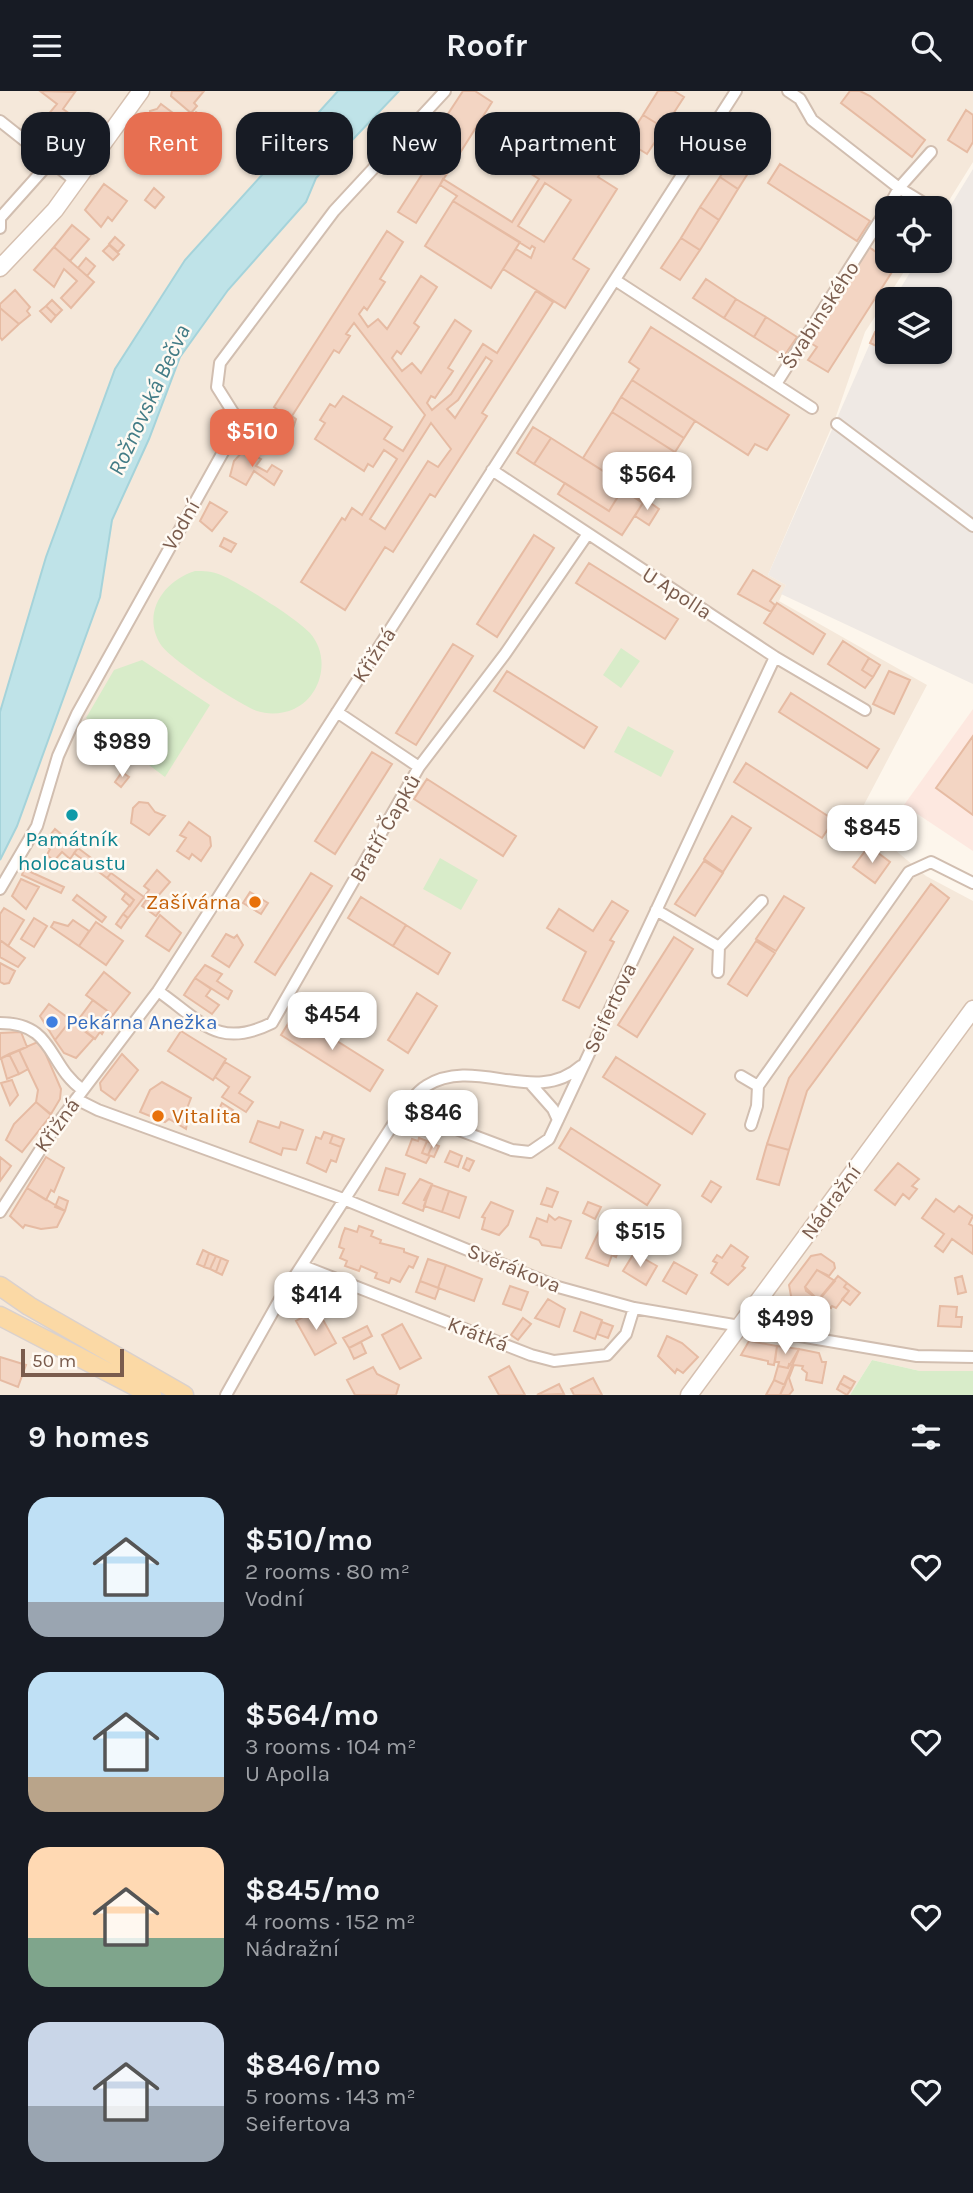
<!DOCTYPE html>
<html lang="en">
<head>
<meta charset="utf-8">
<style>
	body { margin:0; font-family:Karla,sans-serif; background:#242831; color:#f1f3f6; height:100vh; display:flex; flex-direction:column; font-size:26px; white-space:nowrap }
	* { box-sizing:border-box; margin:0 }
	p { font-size:23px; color:#9ea1a6 }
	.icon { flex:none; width:38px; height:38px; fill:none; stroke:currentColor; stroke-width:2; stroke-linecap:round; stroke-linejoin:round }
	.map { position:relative; height:1304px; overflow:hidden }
	.panel { display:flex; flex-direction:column; background:#171b24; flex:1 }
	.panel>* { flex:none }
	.top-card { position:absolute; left:21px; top:21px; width:931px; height:63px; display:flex; gap:14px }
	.fabs { position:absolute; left:875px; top:105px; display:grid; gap:14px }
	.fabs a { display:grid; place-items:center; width:77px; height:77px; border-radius:14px; background:#171b24; box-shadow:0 2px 5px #0004; font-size:35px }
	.scale { position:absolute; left:21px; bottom:18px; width:103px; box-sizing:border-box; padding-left:7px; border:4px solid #7a5c4d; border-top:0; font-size:19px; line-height:24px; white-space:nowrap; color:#7a5c4d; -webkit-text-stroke:5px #fffaf3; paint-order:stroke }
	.price { position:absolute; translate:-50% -60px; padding:0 16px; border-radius:14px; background:#fff; color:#222; font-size:23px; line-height:46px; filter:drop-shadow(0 2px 4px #0008) }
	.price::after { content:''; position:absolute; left:50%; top:42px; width:21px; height:16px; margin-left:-10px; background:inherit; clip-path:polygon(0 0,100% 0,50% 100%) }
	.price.selected { background:#e76f51; color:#fff }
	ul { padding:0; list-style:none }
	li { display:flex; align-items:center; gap:21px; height:175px; padding:0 28px }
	li span { display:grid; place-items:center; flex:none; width:196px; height:140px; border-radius:21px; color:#555 }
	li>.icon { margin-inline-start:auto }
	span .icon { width:84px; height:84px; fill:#fffc; stroke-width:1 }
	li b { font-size:30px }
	h2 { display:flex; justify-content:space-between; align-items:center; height:84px; padding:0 28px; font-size:30px }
	.tag { padding:0 24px; border-radius:21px; background:#171b24; box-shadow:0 2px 5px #0004; font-size:24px; line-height:63px }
	.tag.selected { background:#e76f51; color:#fff }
	header { display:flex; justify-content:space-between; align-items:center; height:91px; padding:0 28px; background:#171b24; font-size:32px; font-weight:700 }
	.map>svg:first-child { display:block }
	.residential { fill:#f5e8da }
	.commercial { fill:#fde8e0 }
	.industrial { fill:#efe9e4 }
	.green { fill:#d8ecc9 }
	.water { fill:#bfe3e8; stroke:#a5d3da; stroke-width:2 }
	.building { fill:#f3d5c3; stroke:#e6bba3; stroke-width:2; fill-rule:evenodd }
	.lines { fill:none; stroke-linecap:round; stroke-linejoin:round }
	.street-casing { stroke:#d1beb0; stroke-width:14 }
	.secondary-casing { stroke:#d6c0b0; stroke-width:19 }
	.primary-casing { stroke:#dad1cd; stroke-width:21 }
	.street { stroke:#fff; stroke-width:10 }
	.secondary { stroke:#fff; stroke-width:16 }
	.primary { stroke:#fbd9a5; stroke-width:18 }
	.culture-dot { fill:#0f9aa8; stroke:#fffaf3; stroke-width:2.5 }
	.food-dot { fill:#e8710a; stroke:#fffaf3; stroke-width:2.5 }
	.shop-dot { fill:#3f7fe0; stroke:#fffaf3; stroke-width:2.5 }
	.labels { text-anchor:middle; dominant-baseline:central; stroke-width:5; stroke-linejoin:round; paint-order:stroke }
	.street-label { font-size:21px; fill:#7a5c4d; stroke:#fffaf3 }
	.culture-label { font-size:21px; fill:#0d838f; stroke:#fffaf3 }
	.food-label { font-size:21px; fill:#c56008; stroke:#fffaf3; text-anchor:end }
	.shop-label { font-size:21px; fill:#366cbe; stroke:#fffaf3; text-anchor:start }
	.water-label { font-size:23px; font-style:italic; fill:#437c86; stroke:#fffaf3 }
</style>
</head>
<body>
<header><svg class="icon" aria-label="menu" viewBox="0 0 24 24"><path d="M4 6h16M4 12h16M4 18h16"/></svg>Roofr<svg class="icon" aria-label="search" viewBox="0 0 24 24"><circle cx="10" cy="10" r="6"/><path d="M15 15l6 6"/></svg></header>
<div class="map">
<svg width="973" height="1304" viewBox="0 0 973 1304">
	<rect width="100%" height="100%" fill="#fdf6ec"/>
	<path class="residential" d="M0,0h338l-153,169 -70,109 -69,188 -46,155z
		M399,0h574v71l-33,53v-7h-53v53h24l-46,71 -30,87 -67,156 18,10 -7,16 148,84 -70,133 69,58 47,25v470h-53l-48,-11 -22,35h-850v-535l17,-34 83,-229 11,-77 38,-81 31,-82 49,-67 77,-88 10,-24z"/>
	<path class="commercial" d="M973,618v142l-69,-46z"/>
	<path class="industrial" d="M973,78v515l-192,-90 5,-9 -18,-10 107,-243 12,-21v41h53v-53h-46l23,-38h23v-38z"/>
	<path class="green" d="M195,480c9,0 17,0 26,4 19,8 75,43 89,58 21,24 12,63 -16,76 -11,5 -25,6 -37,2 -18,-7 -86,-51 -96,-66 -20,-31 2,-64 34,-74z
		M621,557l19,13 -19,27 -18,-13z
		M142,569l68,45 -45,72 -79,-59 28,-48z
		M628,635l46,25 -13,26 -47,-25z
		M440,767l38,22 -17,30 -38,-21z
		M872,1269l48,11h53v24h-123z"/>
	<path class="water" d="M338,0h61l-83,87 -10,24 -78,88 -48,67 -31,82 -37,81 -12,77 -83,229 -17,34v-148l46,-155 69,-188 70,-109z"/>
	<path class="building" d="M40,0l35,1 -12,17 25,18 -20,25 -31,-24 20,-24z
		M172,0h32l-10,12 3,3 -6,7 -20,-17z
		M463,0h12l17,11 -76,121 -18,-11 55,-86 -9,-6z
		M658,0h16l10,6 -20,31 -21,-13z
		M850,0h10l10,5 55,44 -13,17 -71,-54z
		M161,13l24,18 -18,21 -22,-16 6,-8 -1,-8 7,-2z
		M966,19l7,5v27l-6,10 -19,-12z
		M196,21l18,11 -7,8 -16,-13z
		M499,24l62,39 4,-7 37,24 -4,6 19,12 -44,70 16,10 -24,39 -62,-39 13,-20 15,9 4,-10 -3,-2 -2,3 -77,-48 4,-5 -17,-11 3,-6 69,43 27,-43 -57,-36zM545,92l26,17 -27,42 -26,-16z
		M643,24l21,13 -17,26 -21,-13z
		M144,45l18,13 -16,21 -12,-9 2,-3 -5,-4z
		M739,56l18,12 -19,30 -18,-12z
		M170,60l16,14 -7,8 -16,-13z
		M780,73l90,57 -13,20 -89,-58z
		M720,86l18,12 -19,31 -19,-13z
		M104,93l23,17 -15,20 -4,-4 -7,10 -16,-17z
		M154,97l10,9 -9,11 -10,-8z
		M453,110l67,41 -29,46 -66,-42z
		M700,116l19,13 -19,30 -19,-12z
		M72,134l17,14 -19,22 -16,-14z
		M387,140l16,11 -23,37 5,3 -18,28 -3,-3 -5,7 9,13 10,-8 9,10 34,-53 16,11 -23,36 5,4 -18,27 -4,-3 -5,7 10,13 10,-8 9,10 34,-53 16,11 -23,37 5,3 -18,27 -4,-2 -4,7 5,7 19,-16 32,-50 14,9 39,-62 17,11 -71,111 5,3 -52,81 -5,-3 -37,58 -8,-5 -40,63 -44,-28 41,-64 3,2 7,-12 10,7 35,-56 -13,-9 -11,17 -5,-3 -4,7 -49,-32 10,-16 -5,-3 10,-16 5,3 8,-11 49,31 -8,12 19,12 22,-36 -71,-92 -8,11 4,2 -11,17 -5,-3 -42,66 4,3 -4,12 -2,-1 -5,7 -16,-11 9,-16 -4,-3zM486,266l6,4 -37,57 -8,-9 11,-9zM431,332l20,26 -13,18 -10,-6 -43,68 -15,-10z
		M115,146l9,8 -6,7 -9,-8z
		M681,147l19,12 -20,30 -19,-12z
		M884,149l3,2v19h12l-71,111 -20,-12 9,-13 -8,-5 60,-95 7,5z
		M109,154l10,9 -6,6 -10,-9z
		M54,156l40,35 -23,26 -10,-10 16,-17 -13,-12 -10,18 -20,-17z
		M86,167l9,8 -8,10 -9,-8z
		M706,188l30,20 -12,19 -31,-20z
		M15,199l15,17 -3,4 3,4 -11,9 -19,-16v-4z
		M736,208l30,18 -12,20 -30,-19z
		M52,209l10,10 -6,6 -10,-10z
		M46,215l10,10 -5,6 -11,-11z
		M0,217l19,16 -17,16 -2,-3z
		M766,226l31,20 -13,19 -30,-19z
		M651,236l138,88 -22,35 -12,-6 -7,11 -116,-75 7,-11 -10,-7z
		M875,241l12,5 -4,12 -13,-6z
		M632,289l63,41 -11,17 -63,-41z
		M621,306l63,41 -9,14 -63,-40z
		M612,321l63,40 -32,51 -11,-7 2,-3 -9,-8 -42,-27z
		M533,336l18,11 -17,26 -17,-11z
		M551,347l74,47 -16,26 -75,-47z
		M244,359l17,9 -5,7 11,6 5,-7 10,6 -8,14 -20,-14 -8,14 -16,-9 4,-15z
		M565,392l44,28 15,-24 19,16 -21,32 -64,-41z
		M645,408l14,10 -10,16 -14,-9z
		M210,411l17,10 -15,19 -12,-10z
		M534,444l20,13 -57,89 -20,-13z
		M224,447l12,6 -5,8 -11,-6z
		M589,472l89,56 -13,20 -89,-56z
		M753,479l27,16 -10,15 5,4 -4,7 -33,-18z
		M777,512l48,31 -12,20 -49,-31z
		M843,550l26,17 -7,12 11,7 -8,11 -37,-24z
		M453,553l20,12 -57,89 -20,-12z
		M869,567l11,7 -7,12 -11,-7z
		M507,580l90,56 -13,21 -90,-57z
		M889,580l21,9 -16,34 -21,-10z
		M791,602l88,56 -12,19 -88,-56z
		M973,645v79l-37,-27z
		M372,661l20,12 -57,90 -20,-13z
		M746,672l88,57 -12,18 -88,-56z
		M122,681l7,5 -8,10 -6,-5z
		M427,688l89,57 -13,20 -89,-57z
		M139,711l9,1 7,9 10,4 -16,19 -18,-12 2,-15z
		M732,725l19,12 -28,44 -19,-13z
		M189,731l21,15 1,9 -10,15 -9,-7 -3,5 -12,-8 9,-13 -6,-3z
		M55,738l23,19 -8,11 -8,-7 -8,9 -7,-6 3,-6 -7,-5z
		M869,755l21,16 -15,21 -22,-16z
		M78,757l33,25 -4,5 -33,-25z
		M704,770l19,12 -28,43 -20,-12z
		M24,778l40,18 -3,6 -39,-18z
		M157,779l13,12 -18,21 -8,-6 5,-7 -5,-4z
		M111,782l33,24 -16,21 -5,-4 11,-14 -27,-22z
		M311,782l21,13 -57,89 -20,-13z
		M21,788l18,8 -13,22 -14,-13z
		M931,793l18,14 -142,193 -18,59 -22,-6 22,-66z
		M250,801l18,11 -7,11 -18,-11z
		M126,802l8,7 -4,6 -8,-7z
		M77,804l29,22 -4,5 -29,-22z
		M784,805l20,12 -28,43 -20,-12z
		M361,806l45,28 -13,21 -45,-28z
		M147,808l14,10 -5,7 -14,-10z
		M612,810l16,10 -18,29 4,2 -35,66 -16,-8 23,-48 -39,-24 12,-19 34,22z
		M4,817l20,12 -16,26 -8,-6v-26z
		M123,823l5,4 -7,10 -5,-4z
		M160,824l21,18 -12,18 -23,-15z
		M34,827l13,8 -13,21 -13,-8z
		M73,829l16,11 -10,15 -28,-19 3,-5 14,4z
		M96,831l27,19 -17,24 -27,-19z
		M406,834l44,28 -12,21 -45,-28z
		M226,843l8,4 3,-3 6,10 -14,22 -17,-11z
		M674,846l19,12 -56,88 -19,-12z
		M0,849l25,18 -7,9 -18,-10z
		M756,850l19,12 -28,43 -19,-12z
		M0,872l15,8 -6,12 -5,1 -4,-2z
		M205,874l17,9 -5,7 15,10 -4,8 -33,-21z
		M104,881l26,21 -17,22 -27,-20z
		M195,887l16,11 -5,7 13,9 -7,9 -28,-19z
		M417,902l20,13 -29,47 -20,-13z
		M93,909l20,15 -11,19 -2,-2 -5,7 -20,-15z
		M49,913l22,16 -16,20 -15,-24z
		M294,923l89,56 -13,21 -89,-56z
		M71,929l23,18 -18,20 -12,-5 -9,-13z
		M181,940l45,28 -13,21 -45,-29z
		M21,941l6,15 -27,12v-26z
		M40,950l21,48 -1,10 -9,15 -15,-12 2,-12 -19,-40z
		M19,959l9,19 -9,5 -10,-20z
		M9,963l10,20 -12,5 -6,-21z
		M122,963l16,16 -23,30 -14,-10 -1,-7z
		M616,966l89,57 -13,20 -89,-57z
		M225,971l25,15 -11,16 14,9 -7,10 -24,-15 7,-10 -14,-10z
		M12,989l6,15 -8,10 -9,-22z
		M162,991l29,16 -5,13 3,2 -3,16 -17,-10 -4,3 -25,-10 10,-22z
		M36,1011l15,13 -29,37 -16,-12 8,-16z
		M222,1012l11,7 -6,11 -11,-6z
		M258,1030l21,7 2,-6 22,8 -7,20 -13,-2 -2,7 -31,-13z
		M571,1037l89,57 -13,20 -88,-57z
		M324,1041l9,3 -3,8 11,4 -5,15 -5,-2 -5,12 -19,-9 9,-26 5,2z
		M333,1044l11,4 -3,8 -11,-4z
		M419,1047l8,3 -5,12 8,3 -4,7 -20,-8 6,-16 6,2z
		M427,1050l6,3 -5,11 -6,-2z
		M433,1053l6,2 -5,11 -6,-2z
		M767,1053l22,6 -10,35 -22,-6z
		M450,1060l12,5 -4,11 -13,-5z
		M0,1066l11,9 -11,15z
		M46,1066l18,11 -10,24 -3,-2 -5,10 -19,-12z
		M467,1067l7,3 -5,10 -6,-3z
		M898,1072l21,16 -7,7 5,3 -8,10 -6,-5 -8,11 -20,-15z
		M386,1077l19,6 -7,21 -19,-5z
		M420,1088l12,5 -8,16 2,1 -3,10 -20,-8z
		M711,1090l10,6 -10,15 -9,-6z
		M432,1094l17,6 -7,21 -18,-6z
		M27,1097l38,23 -8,16 -16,2 -16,-4 -2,3 -13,-12z
		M547,1097l11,4 -6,15 -11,-3z
		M449,1100l17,6 -7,21 -17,-6z
		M59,1106l9,4 -3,10 -10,-4z
		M936,1108l18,13 5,-6 14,10 -4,8 4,2v28l-21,-15 -9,13 -8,-6 9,-12 -22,-16z
		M491,1111l22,9 -5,14 -9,10 -17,-6 3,-11 -3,-1z
		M588,1111l13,5 -6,12 -12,-6z
		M549,1124l6,5 4,-3 12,4 -10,27 -19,-3 -3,-5 -9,-3 7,-19 10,4z
		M359,1135l14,5 -2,5 10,4 -1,3 24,6v3l14,5 -5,11 -4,-2 -9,16 -9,-4 -2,5 -14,-5 2,-5 -16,-7 -2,5 -14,-5 2,-5 -7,-3 4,-9 -5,-2 3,-11 3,-8 12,4z
		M648,1136l9,6 -6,10 -9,-5z
		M599,1140l23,8 -6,18 -4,-2 -4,11 -22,-8z
		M731,1154l17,12 -6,9 3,2 -17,17 -17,-12 6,-10 -4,-2 4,-6 5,3z
		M203,1159l6,3 -5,14 -7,-3z
		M209,1162l7,3 -6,13 -6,-2z
		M634,1162l23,13 -11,19 -23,-14z
		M821,1163l13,9 1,5 -6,8 -12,-6 -12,17 9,9 -11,9 -12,-9 -2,-11 22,-29z
		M216,1165l5,2 -5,14 -6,-3z
		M221,1167l7,3 -6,14 -6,-3z
		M428,1168l18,6 -8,23 -18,-7z
		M674,1171l23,13 -11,19 -23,-13z
		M446,1174l36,14 -8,22 -36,-13z
		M817,1179l18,11 -16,19 -13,-9 -1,-4z
		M838,1185l9,7 -3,4 5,4 -13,17 -4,-2 -1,2 -13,-8z
		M962,1185l4,16 -8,2 -3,-16z
		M420,1190l19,7 -4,11 -19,-7z
		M847,1192l13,10 -10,12 -8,-6 7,-8 -5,-4z
		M510,1195l18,6 -7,18 -18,-6z
		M548,1208l17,10 -6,18 -24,-9z
		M940,1215l17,1 -1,10h6l-1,10 -23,-1z
		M317,1218l19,34 -21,12 -19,-34z
		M581,1221l21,8 -7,19 -21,-8z
		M523,1227l8,6 -13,16 -7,-5z
		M602,1231l11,4 -5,12 -11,-4z
		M402,1233l19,34 -21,11 -18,-34z
		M367,1235l5,10 -23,12 -6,-10z
		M667,1245l15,7 16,14 -15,16 -6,-4 -2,4 -17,-17z
		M749,1250l28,5 -3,19 -6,-1v-3l-27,-6z
		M361,1251l5,11 -12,6 -5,-11z
		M777,1255l22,3 -11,19 -10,-2 1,-4h-4z
		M799,1258l20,4 3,9h4l-4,21 -16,-3 1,-7 -5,-4 1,-3 -9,-1 -5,13 4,12 -4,5h-9z
		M0,1266l26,8 -8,22 -18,-7z
		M789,1273l3,1 -7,20 -11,-5 4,-14 10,2z
		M509,1275l16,29h-26l-10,-18z
		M373,1276l4,7 22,11 -3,10h-41l-8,-15z
		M844,1285l11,6 -4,7 -11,-6z
		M593,1287l9,17h-28l-3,-6z
		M774,1289l11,5 -5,10h-14z
		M840,1292l11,6 -4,6 -10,-6z
		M559,1293l5,10 -27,1z"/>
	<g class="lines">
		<g class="street-casing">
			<path id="street" d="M788,0l12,8 12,21 87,68 23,14
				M0,30l77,61
				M888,117l11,-20 32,-36
				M0,137v-10l51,-57
				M615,189l197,128
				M776,293l111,-175
				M837,333l136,102
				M492,379l283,187 90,53
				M337,621l82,55
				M0,798l37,-63 21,-70 19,-42 155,-278 2,-22 -17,-27 3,-24 114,-152 111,-120
				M656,819l63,37
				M718,881l1,-25 43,-46
				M158,900c43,30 60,59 114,32l147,-256 86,-113 82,-119
				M0,932c55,0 47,42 83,67
				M741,985l17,10
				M530,992l23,26 5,11
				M76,1008l22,11 248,90 212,87 76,21 283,48 56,1
				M403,1018l109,41 18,2 19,-13 226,-482
				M751,1034l6,-19 1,-20 151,-214 22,-10 42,21
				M0,1121l55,-85 103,-136 578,-900
				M303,1175l228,89 23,6 53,-6 19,-21 8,-26
				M226,1304l54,-96 123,-190c7,-7 14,-18 23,-23 50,-31 109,21 155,-20"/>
		</g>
		<g class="secondary-casing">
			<path id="secondary" d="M0,177l55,-58 86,-119
				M689,1304l284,-386"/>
		</g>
		<g class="primary-casing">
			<path id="primary" d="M0,1195l29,20 155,89
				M0,1225l152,79"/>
		</g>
		<use href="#street" class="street"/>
		<use href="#secondary" class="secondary"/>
		<use href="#primary" class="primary"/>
	</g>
	<circle class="culture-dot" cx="72" cy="724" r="7"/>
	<g class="food-dot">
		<circle cx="255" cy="811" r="7"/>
		<circle cx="158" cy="1025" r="7"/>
	</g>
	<circle class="shop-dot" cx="52" cy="931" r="7"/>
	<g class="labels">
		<g class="street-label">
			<text transform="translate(820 224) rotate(-57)">Švabinského</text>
			<text transform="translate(181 434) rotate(-60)">Vodní</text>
			<text transform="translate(677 502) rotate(33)">U Apolla</text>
			<text transform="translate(374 564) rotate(-57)">Křižná</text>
			<text transform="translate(385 737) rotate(-60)">Bratří Čapků</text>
			<text transform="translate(610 917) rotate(-65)">Seifertova</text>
			<text transform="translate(57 1034) rotate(-54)">Křižná</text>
			<text transform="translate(831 1111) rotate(-54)">Nádražní</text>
			<text transform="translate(514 1177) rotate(22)">Svěrákova</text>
			<text transform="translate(478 1243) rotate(21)">Krátká</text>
		</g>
		<g class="culture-label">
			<text x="72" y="748">Památník<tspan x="72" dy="24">holocaustu</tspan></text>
		</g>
		<g class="food-label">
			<text x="241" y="811">Zašívárna</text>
			<text x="172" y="1025" text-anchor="start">Vitalita</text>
		</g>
		<g class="shop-label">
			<text x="66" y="931">Pekárna Anežka</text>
		</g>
		<g class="water-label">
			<text transform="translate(149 309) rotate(-65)">Rožnovská Bečva</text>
		</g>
	</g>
</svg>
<div class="fabs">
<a><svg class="icon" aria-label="locate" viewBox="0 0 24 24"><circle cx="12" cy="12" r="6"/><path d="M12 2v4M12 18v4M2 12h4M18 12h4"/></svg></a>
<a><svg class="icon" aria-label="layers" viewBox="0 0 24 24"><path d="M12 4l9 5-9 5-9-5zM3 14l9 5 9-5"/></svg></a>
</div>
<div class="scale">50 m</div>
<b class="price selected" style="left:252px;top:378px">$510</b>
<b class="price" style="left:647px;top:421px">$564</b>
<b class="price" style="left:122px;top:688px">$989</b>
<b class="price" style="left:872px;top:774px">$845</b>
<b class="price" style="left:332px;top:961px">$454</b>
<b class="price" style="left:433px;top:1059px">$846</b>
<b class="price" style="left:640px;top:1178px">$515</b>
<b class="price" style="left:316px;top:1241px">$414</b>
<b class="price" style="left:785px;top:1265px">$499</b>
<div class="top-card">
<a class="tag">Buy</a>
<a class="tag selected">Rent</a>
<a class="tag">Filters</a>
<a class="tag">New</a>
<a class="tag">Apartment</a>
<a class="tag">House</a>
</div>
</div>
<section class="panel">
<h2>9 homes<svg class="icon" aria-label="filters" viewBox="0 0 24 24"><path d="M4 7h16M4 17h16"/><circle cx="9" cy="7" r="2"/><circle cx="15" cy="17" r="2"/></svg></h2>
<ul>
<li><span style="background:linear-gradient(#bfe0f5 75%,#9aa5b1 0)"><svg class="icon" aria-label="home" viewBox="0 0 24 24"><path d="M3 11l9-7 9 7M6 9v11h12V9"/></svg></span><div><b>$510/mo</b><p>2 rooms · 80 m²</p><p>Vodní</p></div><svg class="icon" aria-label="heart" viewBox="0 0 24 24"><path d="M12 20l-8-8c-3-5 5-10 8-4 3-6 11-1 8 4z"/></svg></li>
<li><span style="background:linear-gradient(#bfe0f5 75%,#b9a48a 0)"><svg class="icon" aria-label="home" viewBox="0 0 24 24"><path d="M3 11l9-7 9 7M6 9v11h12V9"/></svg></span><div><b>$564/mo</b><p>3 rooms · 104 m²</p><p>U Apolla</p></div><svg class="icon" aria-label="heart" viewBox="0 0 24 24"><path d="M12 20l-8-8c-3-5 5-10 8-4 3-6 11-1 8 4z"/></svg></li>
<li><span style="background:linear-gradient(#ffd9b3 65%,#7fa58c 0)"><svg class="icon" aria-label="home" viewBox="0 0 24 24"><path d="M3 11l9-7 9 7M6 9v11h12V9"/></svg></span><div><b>$845/mo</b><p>4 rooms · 152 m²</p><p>Nádražní</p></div><svg class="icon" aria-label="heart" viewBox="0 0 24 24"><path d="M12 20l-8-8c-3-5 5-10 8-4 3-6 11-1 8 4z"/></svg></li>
<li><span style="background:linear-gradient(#c9d6e8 60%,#9aa5b1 0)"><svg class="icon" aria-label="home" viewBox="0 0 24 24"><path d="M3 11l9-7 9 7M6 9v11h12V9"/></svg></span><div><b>$846/mo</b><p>5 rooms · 143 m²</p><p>Seifertova</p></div><svg class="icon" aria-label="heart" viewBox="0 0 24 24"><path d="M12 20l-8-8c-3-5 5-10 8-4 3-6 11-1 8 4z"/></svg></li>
</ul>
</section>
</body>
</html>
